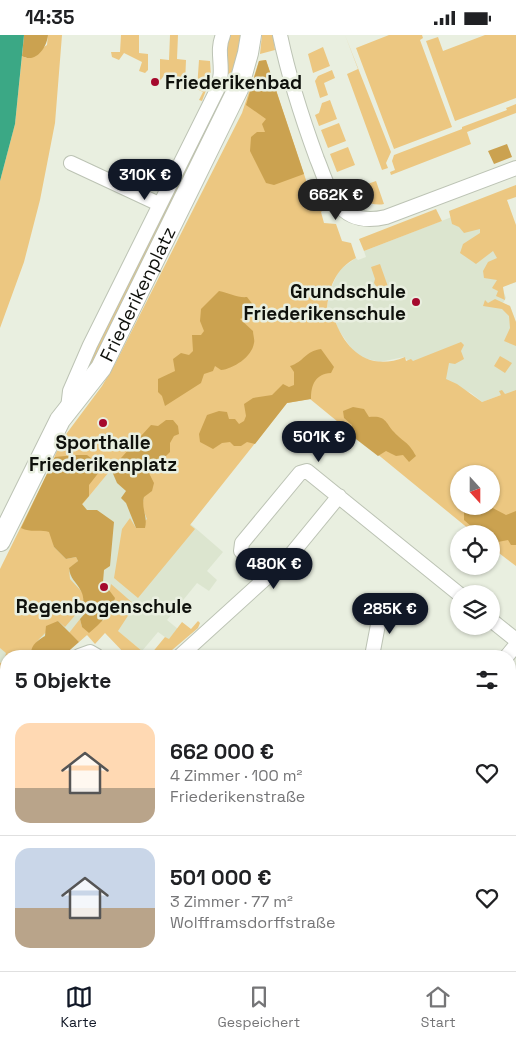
<!DOCTYPE html>
<html lang="de">
<head>
<meta charset="utf-8">
<style>
	body { margin:0; font-family:"Space Grotesk",sans-serif; background:#f2f2f2; color:#202124; height:100vh; display:flex; flex-direction:column; font-size:19px; white-space:nowrap }
	* { box-sizing:border-box; margin:0 }
	p { font-size:16px; color:#757577 }
	.icon { flex:none; width:28px; height:28px; fill:none; stroke:currentColor; stroke-width:2; stroke-linecap:round; stroke-linejoin:round }
	.map { position:relative; flex:1; overflow:hidden }
	.sheet { position:absolute; left:0px; top:615px; width:516px; height:321px; display:flex; flex-direction:column; background:#fff; border-radius:20px 20px 0 0; box-shadow:0 1px 4px #0004 }
	.sheet>* { flex:none }
	.needle { width:32px; rotate:159deg }
	.fabs { position:absolute; left:450px; top:430px; display:grid; gap:10px }
	.fabs a { display:grid; place-items:center; width:50px; height:50px; border-radius:50%; background:#fff; box-shadow:0 1px 4px #0004; font-size:25px }
	.price { position:absolute; translate:-50% -42px; padding:0 11px; border-radius:18px; background:#111827; color:#fff; font-size:16px; line-height:32px; filter:drop-shadow(0 1px 2px #0008) }
	.price::after { content:''; position:absolute; left:50%; top:30px; width:15px; height:11px; margin-left:-8px; background:inherit; clip-path:polygon(0 0,100% 0,50% 100%) }
	.price.active { background:#222; color:#fff }
	ul { padding:0; list-style:none }
	li { display:flex; align-items:center; gap:15px; height:125px; padding:0 15px }
	li+li { border-top:1px solid #e0e0e0 }
	li span { display:grid; place-items:center; flex:none; width:140px; height:100px; border-radius:15px; color:#555 }
	li>.icon { margin-inline-start:auto }
	span .icon { width:60px; height:60px; fill:#fffc; stroke-width:1 }
	li b { font-size:21px }
	h2 { display:flex; justify-content:space-between; align-items:center; height:60px; padding:0 15px; font-size:21px }
	.status { display:flex; justify-content:space-between; align-items:center; height:35px; padding:0 25px; background:#fff; direction:ltr }
	.status svg { height:14px; fill:currentColor }
	.tabs { display:flex; justify-content:space-around; align-items:center; height:70px; border-top:1px solid #e0e0e0; background:#fff; font-size:14px; color:#757577 }
	.tabs a { display:grid; justify-items:center; gap:2px }
	.tabs .active { color:#111827 }
	.map>svg:first-child { display:block }
	.built { fill:#dce5cf }
	.green { fill:#ecc781; fill-rule:evenodd }
	.forest { fill:#cba250 }
	.water { fill:#3ba885 }
	.lines { fill:none; stroke-linecap:round; stroke-linejoin:round }
	.minor-casing { stroke:#bcc3b4; stroke-width:16 }
	.secondary-casing { stroke:#bcc3b4; stroke-width:22 }
	.minor { stroke:#fff; stroke-width:14 }
	.secondary { stroke:#fff; stroke-width:20 }
	.poi-dot { fill:#a5092d; stroke:#e9efe0; stroke-width:2 }
	.labels { text-anchor:middle; dominant-baseline:central; stroke-width:5; stroke-linejoin:round; paint-order:stroke }
	.poi-label { font-size:19px; font-weight:bold; fill:#0f110c; stroke:#e9efe0 }
	.street-label { font-size:19px; fill:#0f110c; stroke:#e9efe0 }
</style>
</head>
<body>
<div class="status"><b>14:35</b><svg viewBox="0 0 49 12"><path d="M0 12V9h3v3zM5 12V6h3v6zM10 12V3h3v9zM15 12V0h3v12zM26 1h20v11H26zM47 4h2v5h-2z"/></svg></div>
<div class="map">
<svg width="516" height="936" viewBox="0 0 516 936">
	<rect width="100%" height="100%" fill="#e9efe0"/>
	<path class="built" d="M493,166l23,81 -14,5 4,11 -3,5 7,3 6,16v72l-15,1 -19,7 -11,-9 -57,-27 -10,-9 -24,5 -17,-4 -10,-7 -15,-22 -4,-12 3,-1 -1,-6 -9,1 2,-18 10,-23 17,-12 2,2 8,-3 -2,-6z
		M118,426l105,91 -16,19 10,9 -8,11 -12,-8 -30,37 11,9 -9,11 -11,-8 -16,19 -38,-31 -41,36h-57v50l-6,7v-110z"/>
	<path class="green" d="M48,0h14l-7,88 -15,77 -16,62 -24,66v-147l15,-57 7,-68 4,2 21,-13z
		M121,0h18v18l9,1v16l-3,3 -6,-2 3,-9 -18,-9 -5,7 -7,-3 -1,-5h9z
		M170,0h8l-1,24 9,1 -1,24 -4,7 1,-8 -17,-9 -5,7v-22l9,1z
		M228,0h15l-10,42 -139,285 -16,18 147,-322z
		M262,0h11l2,15 -15,4z
		M345,0l46,117 -5,11 2,5 -6,2 -35,-96 11,-5z
		M389,0h33l1,3 -3,2 32,87 -58,22 -38,-101z
		M485,0h31v63l-61,23 -29,-80 12,-4 5,14z
		M323,12l7,19 -17,7 -5,-19z
		M199,25l11,1 1,16 -9,24 -3,-1 4,-8 -6,-3z
		M266,25l43,129 12,-4 8,19 -8,8 3,11 12,1 6,17 9,2 5,15c-20,10 -28,30 -29,53l9,-1 1,7 -3,1c11,32 35,54 71,39l1,4 5,-2 2,2 48,-19 3,3 -3,6 3,8 -9,5 -6,-1 -3,16 11,5 25,18 19,-7 -2,-4 3,-1 3,4 11,-4v176l-25,-19v-13h-16l-165,-135 -23,4 -97,122 5,4 -57,69 -24,-20 8,-49 8,-11 6,10 11,-9 -5,-12 2,-10 -26,-36 -65,79 1,7 12,12 10,-2 2,4 -9,8 1,10 13,14 1,12 -19,22 -7,-6c-8,9 -29,23 -26,35h-26v24l-6,-5v-12l4,-2 2,-8 -6,-5v-79l49,-99 12,-29 41,-55 13,-22 127,-251 17,-52zM459,439h32v32h-32z
		M332,35l3,8 -11,5 4,12 -8,3 -5,-17 3,-5z
		M330,65l7,19 -18,7 -4,-11 4,-2 3,-10z
		M516,69v9l-49,19 4,12 -80,31 -1,-3 5,-2 -3,-9 2,-6 68,-26v-2l45,-17 -1,-2z
		M339,88l7,18 -18,7 -7,-18z
		M348,112l7,18 -18,7 -7,-18z
		M376,146l8,23c-13,3 -27,-7 -39,-12z
		M516,150v12l-9,3 9,25v57l-13,5 2,13 -9,-4 2,-5 -6,-3 5,-8 -13,-2 -1,-7 5,-9 9,-4 -4,-7 -17,13 -16,-11 3,-9 17,-11v-4l-16,4 -5,-6 -7,-3 -3,-13z
		M436,174l6,12 -78,30 -5,-12z
		M380,229l12,34 -7,2 -11,-17 1,-4 -4,-12z
		M495,264l15,7 6,16v24l-12,-5 6,-13 -1,-12 -7,-7 -19,-3 2,-6 3,3z
		M500,321l12,7 -7,10 -11,-7z
		M111,549l24,21 -17,26 24,20v5h-15l-22,-23 -10,11 -8,-9 -8,7 -10,-9 11,-14 2,8 22,-7z
		M198,586l2,2 -2,5 -33,28 -14,-2 14,-17 4,2 13,-17 9,7z"/>
	<path class="forest" d="M24,0h24c-1,12 -12,29 -26,21z
		M266,25l38,114 -30,11 -8,-2 -16,-32 1,-14 6,-5h8l-3,-8 4,-5 -20,-14 13,-44z
		M507,109l5,13 -18,7 -6,-13z
		M219,256c10,2 19,7 28,6l7,9 1,7 -15,6 13,12c0,4 2,9 1,12 -2,14 -21,26 -33,27l-6,-4 -2,5 -9,3 -3,9 -36,23 -3,-10 -4,-4v-13l17,-8 -2,-12 8,-6 8,2 4,-4 -1,-16h9l3,-4 -4,-10 1,-12z
		M321,314l13,18 -3,6c-16,1 -20,12 -20,26l-24,4 -32,41 -8,-2 -6,4h-7l-4,-4 -8,1 -9,6 -13,-7 -1,-8 8,-19 12,-4 8,1 2,7h6l4,5 5,-3 2,-5 -2,-12 9,-6 19,-3 11,-11 6,3 5,-2v-13l-4,-6c14,-4 15,-15 31,-17z
		M353,372l11,2 5,8c17,-2 16,5 25,15 10,11 14,9 22,24l-7,6 -6,-7 -7,1 -10,-5 -8,5 -26,-20v-11l-8,-7 -1,-7z
		M166,385h7l5,6 1,8 -5,2 -4,7v9l-4,4 -5,1 -1,10 -3,4h-9l6,12 -2,8 -8,6c-3,12 4,19 1,31h-9l-10,-25 -5,-5 5,-7 -9,-8 -6,-14 40,-44 7,1z
		M76,420h11l16,12 -14,18v11l-7,8 5,6h10l17,12 -4,44 -6,4 -1,12 12,16c-4,15 -14,25 -26,35l-7,-6 -2,-8 8,-9c-7,-8 -3,-12 -7,-19 -5,-10 -11,-12 -12,-23l9,-7 -2,-4 -10,2 -12,-12 -5,-15c-10,-3 -18,1 -28,-4l34,-71z
		M460,471h29l17,9 10,-4v34h-5l-3,-5 -10,2 -7,-3v-5h-11l-16,-14v-8z
		M58,586l21,21 -16,14h-31c-3,-10 5,-15 13,-20l1,-10z"/>
	<path class="water" d="M0,0h24l-9,89 -15,57z"/>
	<g class="lines">
		<g class="minor-casing">
			<path id="minor" d="M280,0c9,43 22,83 37,124 6,14 11,33 21,45 12,16 31,17 48,13l130,-49
				M71,128l88,41
				M68,373l2,-17 20,-46 127,-255c9,-23 -2,-36 6,-55
				M267,542l-26,-26 1,-8 58,-70 7,-2 152,123
				M491,585l25,20
				M79,621l11,-4 7,4
				M180,621l109,-99 50,-61
				M372,621l9,-47
				M507,621l9,-11
				M0,690l6,-5
				M510,729l6,-4
				M438,930l2,6
				M294,936l4,-6"/>
		</g>
		<g class="secondary-casing">
			<g id="secondary">
				<path id="s1" d="M0,506l60,-121 41,-52 137,-279 10,-36 3,-18"/>
				<path d="M0,889l6,7"/>
				<path d="M37,930l5,6"/>
			</g>
		</g>
		<use href="#minor" class="minor"/>
		<use href="#secondary" class="secondary"/>
	</g>
	<g class="poi-dot">
		<circle cx="155" cy="47" r="5"/>
		<circle cx="416" cy="267" r="5"/>
		<circle cx="103" cy="388" r="5"/>
		<circle cx="104" cy="552" r="5"/>
	</g>
	<g class="labels">
		<g class="poi-label">
			<text x="165" y="47" text-anchor="start">Friederikenbad</text>
			<text x="406" y="256" text-anchor="end">Grundschule<tspan x="406" dy="22">Friederikenschule</tspan></text>
			<text x="103" y="407">Sporthalle<tspan x="103" dy="22">Friederikenplatz</tspan></text>
			<text x="104" y="571">Regenbogenschule</text>
		</g>
		<g class="street-label">
			<text stroke="none"><textPath href="#s1" startOffset="284">Friederikenplatz</textPath></text>
		</g>
	</g>
</svg>
<div class="fabs">
<a><svg class="needle" viewBox="-14 -14 28 28"><path d="M0-13l5 13h-10z" fill="#e53935"/><path d="M0 13l5-13h-10z" fill="#757577"/></svg></a>
<a><svg class="icon" aria-label="locate" viewBox="0 0 24 24"><circle cx="12" cy="12" r="6"/><path d="M12 2v4M12 18v4M2 12h4M18 12h4"/></svg></a>
<a><svg class="icon" aria-label="layers" viewBox="0 0 24 24"><path d="M12 4l9 5-9 5-9-5zM3 14l9 5 9-5"/></svg></a>
</div>
<b class="price" style="left:145px;top:166px">310K €</b>
<b class="price active" style="left:336px;top:186px">662K €</b>
<b class="price" style="left:319px;top:428px">501K €</b>
<b class="price" style="left:274px;top:555px">480K €</b>
<b class="price" style="left:390px;top:600px">285K €</b>
<section class="sheet">
<h2>5 Objekte<svg class="icon" aria-label="filters" viewBox="0 0 24 24"><path d="M4 7h16M4 17h16"/><circle cx="9" cy="7" r="2"/><circle cx="15" cy="17" r="2"/></svg></h2>
<ul>
<li><span style="background:linear-gradient(#ffd9b3 65%,#b9a48a 0)"><svg class="icon" aria-label="home" viewBox="0 0 24 24"><path d="M3 11l9-7 9 7M6 9v11h12V9"/></svg></span><div><b>662 000 €</b><p>4 Zimmer · 100 m²</p><p>Friederikenstraße</p></div><svg class="icon" aria-label="heart" viewBox="0 0 24 24"><path d="M12 20l-8-8c-3-5 5-10 8-4 3-6 11-1 8 4z"/></svg></li>
<li><span style="background:linear-gradient(#c9d6e8 60%,#b9a48a 0)"><svg class="icon" aria-label="home" viewBox="0 0 24 24"><path d="M3 11l9-7 9 7M6 9v11h12V9"/></svg></span><div><b>501 000 €</b><p>3 Zimmer · 77 m²</p><p>Wolfframsdorffstraße</p></div><svg class="icon" aria-label="heart" viewBox="0 0 24 24"><path d="M12 20l-8-8c-3-5 5-10 8-4 3-6 11-1 8 4z"/></svg></li>
</ul>
</section>
</div>
<nav class="tabs">
<a class="active"><svg class="icon" aria-label="map" viewBox="0 0 24 24"><path d="M3 6l6-2 6 2 6-2v14l-6 2-6-2-6 2zM9 4v14M15 6v14"/></svg>Karte</a>
<a><svg class="icon" aria-label="saved" viewBox="0 0 24 24"><path d="M7 4h10v16l-5-4-5 4z"/></svg>Gespeichert</a>
<a><svg class="icon" aria-label="home" viewBox="0 0 24 24"><path d="M3 11l9-7 9 7M6 9v11h12V9"/></svg>Start</a>
</nav>
</body>
</html>
